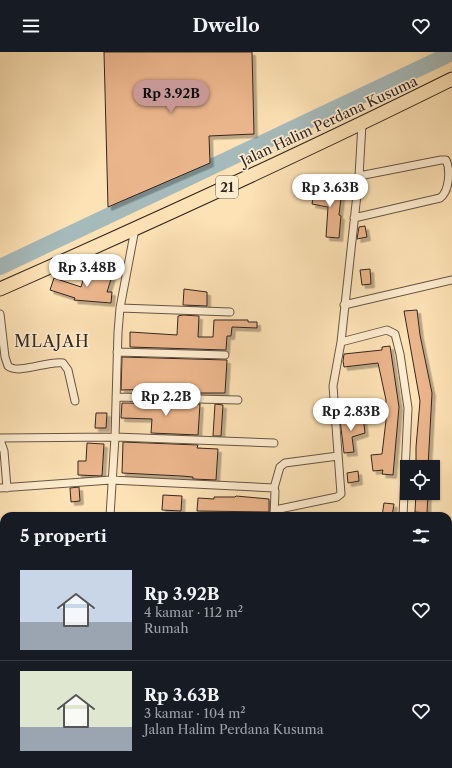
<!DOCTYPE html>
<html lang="id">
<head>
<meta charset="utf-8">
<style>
	body { margin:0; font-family:"Libre Caslon Text",serif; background:#20242c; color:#f1f3f6; height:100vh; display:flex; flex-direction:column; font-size:15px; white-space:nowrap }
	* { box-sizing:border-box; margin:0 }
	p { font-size:13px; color:#9ea1a6 }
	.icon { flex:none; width:22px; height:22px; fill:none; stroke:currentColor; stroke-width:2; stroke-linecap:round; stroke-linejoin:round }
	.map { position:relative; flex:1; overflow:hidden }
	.side { position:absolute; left:0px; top:460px; width:452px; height:256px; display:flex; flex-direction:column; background:#171b24; border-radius:12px 12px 0 0; box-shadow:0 1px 3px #0004 }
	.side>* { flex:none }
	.tools { position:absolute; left:400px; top:408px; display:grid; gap:8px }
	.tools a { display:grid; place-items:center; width:40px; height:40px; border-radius:0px; background:#171b24; box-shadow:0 1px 3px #0004; font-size:20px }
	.price { position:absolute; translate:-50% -34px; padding:0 9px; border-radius:14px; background:#fff; color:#222; font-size:13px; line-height:26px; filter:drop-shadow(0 1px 2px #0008) }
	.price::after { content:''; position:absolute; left:50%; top:24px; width:12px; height:9px; margin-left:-6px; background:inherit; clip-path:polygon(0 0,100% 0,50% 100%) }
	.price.active { background:#c59692; color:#111 }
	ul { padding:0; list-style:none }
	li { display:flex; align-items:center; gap:12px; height:100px; padding:0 20px }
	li+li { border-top:1px solid #363941 }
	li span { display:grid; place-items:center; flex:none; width:112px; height:80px; border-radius:0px; color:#555 }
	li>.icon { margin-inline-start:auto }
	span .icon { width:48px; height:48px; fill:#fffc; stroke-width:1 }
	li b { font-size:17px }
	h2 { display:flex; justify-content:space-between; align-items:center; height:48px; padding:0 20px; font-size:17px }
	header { display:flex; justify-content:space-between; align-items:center; height:52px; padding:0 20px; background:#171b24; font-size:18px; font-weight:800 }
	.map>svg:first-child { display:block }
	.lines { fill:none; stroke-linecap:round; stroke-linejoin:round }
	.river { stroke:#a5baba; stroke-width:16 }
	.building { fill:#ebb58b; stroke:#33261f; filter:url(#shadow) }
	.street-casing { stroke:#654; stroke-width:9 }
	.highway-casing { stroke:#33261f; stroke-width:15 }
	.street { stroke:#feeccf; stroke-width:7 }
	.highway { stroke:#fde2b5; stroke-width:13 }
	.labels { text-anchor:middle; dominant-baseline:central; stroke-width:3.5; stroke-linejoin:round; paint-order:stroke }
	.shield { fill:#feeccf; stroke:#706154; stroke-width:1 }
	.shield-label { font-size:13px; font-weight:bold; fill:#33261f }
	.street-label { font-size:14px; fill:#33261f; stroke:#feeccf }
	.quarter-label { font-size:16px; letter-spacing:1px; fill:#33261f; stroke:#feeccf }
</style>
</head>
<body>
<header><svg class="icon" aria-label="menu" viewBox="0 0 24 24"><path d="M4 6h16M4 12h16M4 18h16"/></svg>Dwello<svg class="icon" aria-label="heart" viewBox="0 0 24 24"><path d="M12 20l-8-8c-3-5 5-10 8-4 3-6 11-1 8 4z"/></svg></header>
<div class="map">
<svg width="452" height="716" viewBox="0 0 452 716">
	<defs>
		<filter id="shadow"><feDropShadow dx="3.5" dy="3.5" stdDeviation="0" flood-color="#0004"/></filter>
	</defs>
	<rect width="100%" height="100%" fill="#fde2b5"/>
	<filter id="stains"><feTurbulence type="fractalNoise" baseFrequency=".005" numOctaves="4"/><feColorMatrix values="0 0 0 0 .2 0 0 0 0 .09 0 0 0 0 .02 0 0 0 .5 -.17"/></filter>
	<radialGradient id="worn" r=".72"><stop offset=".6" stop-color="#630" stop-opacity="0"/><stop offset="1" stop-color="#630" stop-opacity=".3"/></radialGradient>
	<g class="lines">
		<path class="river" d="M0,215l452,-214
			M448,705l4,-2
			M417,716l11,-4"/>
	</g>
	<path class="building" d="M104,0h148l2,82 -45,2 1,27 -102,44z
		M315,133l27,4 -3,26 2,1 -2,22 -13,-1 2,-30 -16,-3z
		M365,174l2,11 -10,2 2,-12z
		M87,215l25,9 -5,16h5l-1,11 -37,-3 1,-2 -25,-8 4,-12 27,9z
		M370,217l1,15 -9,1 -2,-15z
		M184,237l23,3v14l-24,-1z
		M417,258l3,25 12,58 -4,74h-12v-20l4,-46 -16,-90z
		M183,263l16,1 -1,21h15l1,-17h34v2h9v6l-25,-1 -1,9h-4l-1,14 -96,-3v-15l47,3 1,-19z
		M390,294l9,61 -6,68 -11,-1 1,-4 -10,1 -2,-16 11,-1 5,-42h-2l1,-12 -8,-37 -34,4 -1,-6 1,-7 38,-4v-3z
		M122,305l105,3 -2,33h-71l-2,-4 -31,1z
		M122,351l78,1 -2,31 -47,-2 1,-14 -31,-1z
		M215,352l8,1 -2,31h-8z
		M96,361h11l-1,15h-11z
		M363,364l2,17 -13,4 2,15 -10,1 -4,-33z
		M123,390l75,3 -1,3 21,1 -2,31 -23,-1v-2l-12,-1 -59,-3z
		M87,391l17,1 -2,32 -24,-1v-14h8z
		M358,419l1,10 -11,2 -1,-10z
		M79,435l1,14 -9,1 -1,-14z
		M416,441h12l-1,20 -12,-1z
		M163,443l19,1 -1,15 -19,-1z
		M236,444l33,3v13l-72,-1 1,-13 16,1v-2h21z
		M384,451l10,1 -2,12h-10z"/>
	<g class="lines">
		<g class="street-casing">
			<path id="street" d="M362,72l-3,52 -18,166 46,-12 8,4 5,20 8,54 -5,108
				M354,166l86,-20c9,-6 11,-28 6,-38h-5l-82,16
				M344,253l108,-25
				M120,256l110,4
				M0,262l5,43 3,9c10,9 41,-6 55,-3l5,7 7,31
				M117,300l108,3
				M116,345l122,3
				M0,386l115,-1 159,6
				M0,388l4,11 3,37
				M0,436l111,-8 163,8 1,3 -1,25
				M274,436l6,-21 5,-4 53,-7
				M275,458l62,-13 4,-3 -8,-108 8,-44
				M110,464l5,-79 3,-105 2,-24 15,-79
				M0,482h4
				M0,529h4
				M448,532l4,1
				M448,595l4,-2
				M448,638l4,-1
				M0,654h4
				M448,675l4,-1
				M312,712l1,4
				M19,716v-4
				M65,716v-4
				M228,716l11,-4
				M339,716l11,-4"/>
		</g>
		<g class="highway-casing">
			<path id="highway" d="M0,237c152,-67 303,-136 452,-210"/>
		</g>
		<use href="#street" class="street"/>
		<use href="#highway" class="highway"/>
	</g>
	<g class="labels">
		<rect class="shield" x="216" y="124" width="22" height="22" rx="3"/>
		<g class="shield-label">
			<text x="227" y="135">21</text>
		</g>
		<g class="street-label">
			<text transform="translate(329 69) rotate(-25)">Jalan Halim Perdana Kusuma</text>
		</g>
		<g class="quarter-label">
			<text x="52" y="289">MLAJAH</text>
		</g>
	</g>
	<rect width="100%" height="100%" filter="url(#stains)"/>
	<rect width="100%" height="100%" fill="url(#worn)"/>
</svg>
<div class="tools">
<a><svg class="icon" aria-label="locate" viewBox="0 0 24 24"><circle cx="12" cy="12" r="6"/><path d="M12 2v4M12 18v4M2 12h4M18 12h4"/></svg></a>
</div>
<b class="price active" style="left:171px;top:62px">Rp 3.92B</b>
<b class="price" style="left:330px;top:156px">Rp 3.63B</b>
<b class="price" style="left:87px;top:236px">Rp 3.48B</b>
<b class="price" style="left:166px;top:365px">Rp 2.2B</b>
<b class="price" style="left:351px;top:380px">Rp 2.83B</b>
<section class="side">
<h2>5 properti<svg class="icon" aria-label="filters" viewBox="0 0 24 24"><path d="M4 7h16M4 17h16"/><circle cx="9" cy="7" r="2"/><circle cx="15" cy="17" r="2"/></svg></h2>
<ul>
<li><span style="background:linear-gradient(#c9d6e8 65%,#9aa5b1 0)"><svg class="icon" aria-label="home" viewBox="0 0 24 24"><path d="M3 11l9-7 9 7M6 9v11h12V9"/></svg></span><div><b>Rp 3.92B</b><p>4 kamar · 112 m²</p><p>Rumah</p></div><svg class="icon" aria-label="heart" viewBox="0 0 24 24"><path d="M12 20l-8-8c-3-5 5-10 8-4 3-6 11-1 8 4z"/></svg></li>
<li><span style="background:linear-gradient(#dfe7d0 70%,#9aa5b1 0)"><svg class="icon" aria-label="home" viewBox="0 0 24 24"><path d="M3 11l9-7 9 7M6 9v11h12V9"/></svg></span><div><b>Rp 3.63B</b><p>3 kamar · 104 m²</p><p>Jalan Halim Perdana Kusuma</p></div><svg class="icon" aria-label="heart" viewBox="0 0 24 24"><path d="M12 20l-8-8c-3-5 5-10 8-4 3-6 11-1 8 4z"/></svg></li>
</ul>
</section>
</div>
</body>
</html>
